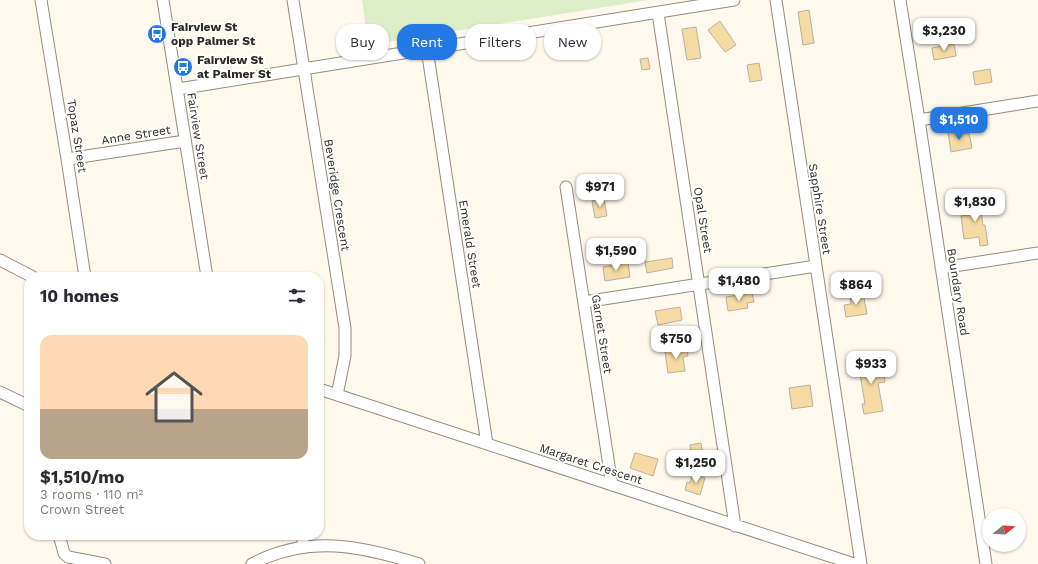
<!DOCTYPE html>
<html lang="en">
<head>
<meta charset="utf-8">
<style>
	body { margin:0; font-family:"Work Sans",sans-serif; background:#f2f2f3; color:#2b2b33; height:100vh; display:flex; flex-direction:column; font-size:15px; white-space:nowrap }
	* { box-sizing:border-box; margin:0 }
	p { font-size:13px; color:#7c7c81 }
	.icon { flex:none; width:22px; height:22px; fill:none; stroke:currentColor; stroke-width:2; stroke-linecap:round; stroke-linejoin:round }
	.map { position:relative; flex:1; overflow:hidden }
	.drawer { position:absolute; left:24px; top:272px; width:300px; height:268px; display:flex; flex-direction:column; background:#fff; border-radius:16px; box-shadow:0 1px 3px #0004 }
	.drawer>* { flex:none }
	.hud { position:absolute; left:336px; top:24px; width:380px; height:36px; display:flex; gap:8px }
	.needle { width:26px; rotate:72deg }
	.tools { position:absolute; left:982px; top:508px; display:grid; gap:8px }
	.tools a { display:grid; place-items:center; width:44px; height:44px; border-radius:50%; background:#fff; box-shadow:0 1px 3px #0004; font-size:20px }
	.price { position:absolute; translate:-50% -34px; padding:0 9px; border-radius:8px; background:#fff; color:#222; font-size:13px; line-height:26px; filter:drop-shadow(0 1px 2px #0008) }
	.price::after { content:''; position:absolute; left:50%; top:24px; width:12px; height:9px; margin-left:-6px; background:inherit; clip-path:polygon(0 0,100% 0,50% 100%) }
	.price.on { background:#2379e3; color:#fff }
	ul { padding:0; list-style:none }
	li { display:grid; align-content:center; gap:8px; height:212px; padding:0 16px }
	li+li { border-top:1px solid #e1e1e2 }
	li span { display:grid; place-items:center; height:124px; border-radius:12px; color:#555 }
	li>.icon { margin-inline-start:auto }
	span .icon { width:72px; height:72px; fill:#fffc; stroke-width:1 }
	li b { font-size:17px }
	h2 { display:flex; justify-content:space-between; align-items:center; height:48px; padding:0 16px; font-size:17px }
	.chip { padding:0 14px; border-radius:16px; background:#fff; box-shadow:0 1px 3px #0004; font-size:14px; line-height:36px }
	.chip.on { background:#2379e3; color:#fff }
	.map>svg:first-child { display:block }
	.green { fill:#ddeec6 }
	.building { fill:#f7dba4; stroke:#b8b1a3 }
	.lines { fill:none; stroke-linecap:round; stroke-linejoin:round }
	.minor-casing { stroke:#938c7f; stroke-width:13 }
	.minor { stroke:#fff; stroke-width:11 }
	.labels { text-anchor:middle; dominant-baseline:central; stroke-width:4; stroke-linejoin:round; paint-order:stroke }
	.poi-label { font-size:12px; font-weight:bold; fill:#2e2b26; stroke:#fff; text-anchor:start }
	.street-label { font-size:12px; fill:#2e2b26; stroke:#fff }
</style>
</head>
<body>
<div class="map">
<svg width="1038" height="564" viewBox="0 0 1038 564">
	<rect width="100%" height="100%" fill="#fff9ed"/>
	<path class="green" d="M362,0h287l-281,45z"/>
	<path class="building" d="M809,10l5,33 -11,2 -5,-33z
		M720,21l16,24 -11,7 -17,-22z
		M696,27l5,31 -14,2 -5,-31z
		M954,44l2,12 -22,4 -2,-12z
		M648,58l2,11 -8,1 -2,-11z
		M759,63l3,17 -12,2 -3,-17z
		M990,69l2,13 -17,3 -2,-13z
		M957,131l1,4 11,-2 3,15 -21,4 -3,-20z
		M604,199l3,17 -12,2 -3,-17z
		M982,200l2,11h-3l2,14h2l3,20 -8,1 -1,-9 -15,2 -3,-23 8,-1 -2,-13z
		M672,258l1,10 -26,5 -2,-11z
		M628,263l2,14 -25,4 -2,-14z
		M752,293l2,9 -7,1 1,5 -20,3 -2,-14z
		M863,293l4,21 -21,3 -2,-12 7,-1 -1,-9z
		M680,307l2,13 -24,5 -3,-14z
		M687,348l1,8 -5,1 2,14 -17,2 -3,-21z
		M882,361l3,21 -7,1 5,28 -19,3 -2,-10h3l-5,-30 -5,1 -1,-10z
		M810,385l3,21 -21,3 -3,-21z
		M701,443l4,22 -13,2 -3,-15h2l-1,-7z
		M635,453l23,6 -5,17 -23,-8z
		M693,473l12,5 -5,17 -15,-5 2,-8 3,1z"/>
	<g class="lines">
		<g class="minor-casing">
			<path id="minor" d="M41,0l26,159 18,118
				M163,0l44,277
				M293,0l52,328v28l-8,39
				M776,0l85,564
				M900,0l19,120 67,444
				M658,13l77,513
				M427,49l60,395
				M178,89l556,-89
				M919,120l119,-19
				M67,159l118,-18
				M566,187l46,298
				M0,260l33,17
				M941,268l97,-15
				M584,302l232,-36
				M319,389l535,175
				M0,392l29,14
				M59,535l5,18 4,4 37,7
				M302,535l2,11
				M252,564c56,-30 110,-18 167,0"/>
		</g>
		<use href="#minor" class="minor"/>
	</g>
	<defs>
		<g id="bus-disc" transform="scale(1)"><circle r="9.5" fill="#2379e3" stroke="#fff"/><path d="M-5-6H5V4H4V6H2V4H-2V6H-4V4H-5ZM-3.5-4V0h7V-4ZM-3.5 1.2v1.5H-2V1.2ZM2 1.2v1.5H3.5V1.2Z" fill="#fff"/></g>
	</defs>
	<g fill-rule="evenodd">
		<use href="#bus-disc" x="157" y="34"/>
		<use href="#bus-disc" x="183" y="67"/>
	</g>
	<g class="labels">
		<g class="poi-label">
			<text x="171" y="27">Fairview St<tspan x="171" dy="14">opp Palmer St</tspan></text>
			<text x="197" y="60">Fairview St<tspan x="197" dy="14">at Palmer St</tspan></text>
		</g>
		<g class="street-label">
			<text transform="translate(136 135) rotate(-9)">Anne Street</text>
			<text transform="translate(77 136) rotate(81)">Topaz Street</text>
			<text transform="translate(198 136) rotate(81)">Fairview Street</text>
			<text transform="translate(337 195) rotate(81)">Beveridge Crescent</text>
			<text transform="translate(820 209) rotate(81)">Sapphire Street</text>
			<text transform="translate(703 220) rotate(81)">Opal Street</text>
			<text transform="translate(470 244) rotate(81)">Emerald Street</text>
			<text transform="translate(958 292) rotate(81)">Boundary Road</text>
			<text transform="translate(602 334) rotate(81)">Garnet Street</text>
			<text transform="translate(591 464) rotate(18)">Margaret Crescent</text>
		</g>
	</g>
</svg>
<div class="tools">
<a><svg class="needle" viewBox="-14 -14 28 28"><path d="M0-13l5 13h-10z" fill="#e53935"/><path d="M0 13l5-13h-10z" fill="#7c7c81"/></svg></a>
</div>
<b class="price" style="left:944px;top:52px">$3,230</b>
<b class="price on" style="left:959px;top:141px">$1,510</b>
<b class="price" style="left:600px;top:208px">$971</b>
<b class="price" style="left:975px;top:223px">$1,830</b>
<b class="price" style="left:616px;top:272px">$1,590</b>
<b class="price" style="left:739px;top:302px">$1,480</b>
<b class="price" style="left:856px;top:306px">$864</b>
<b class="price" style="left:676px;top:360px">$750</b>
<b class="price" style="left:871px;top:385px">$933</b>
<b class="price" style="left:696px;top:484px">$1,250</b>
<div class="hud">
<a class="chip">Buy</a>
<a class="chip on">Rent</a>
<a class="chip">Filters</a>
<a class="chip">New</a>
</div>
<section class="drawer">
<h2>10 homes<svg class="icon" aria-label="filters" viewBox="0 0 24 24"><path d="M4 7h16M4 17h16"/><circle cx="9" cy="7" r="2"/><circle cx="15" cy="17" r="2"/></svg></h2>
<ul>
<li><span style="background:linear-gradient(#ffd9b3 60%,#b9a48a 0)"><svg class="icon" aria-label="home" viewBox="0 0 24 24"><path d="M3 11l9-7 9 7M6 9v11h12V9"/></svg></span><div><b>$1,510/mo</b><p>3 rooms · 110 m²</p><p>Crown Street</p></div></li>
</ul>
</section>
</div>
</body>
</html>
